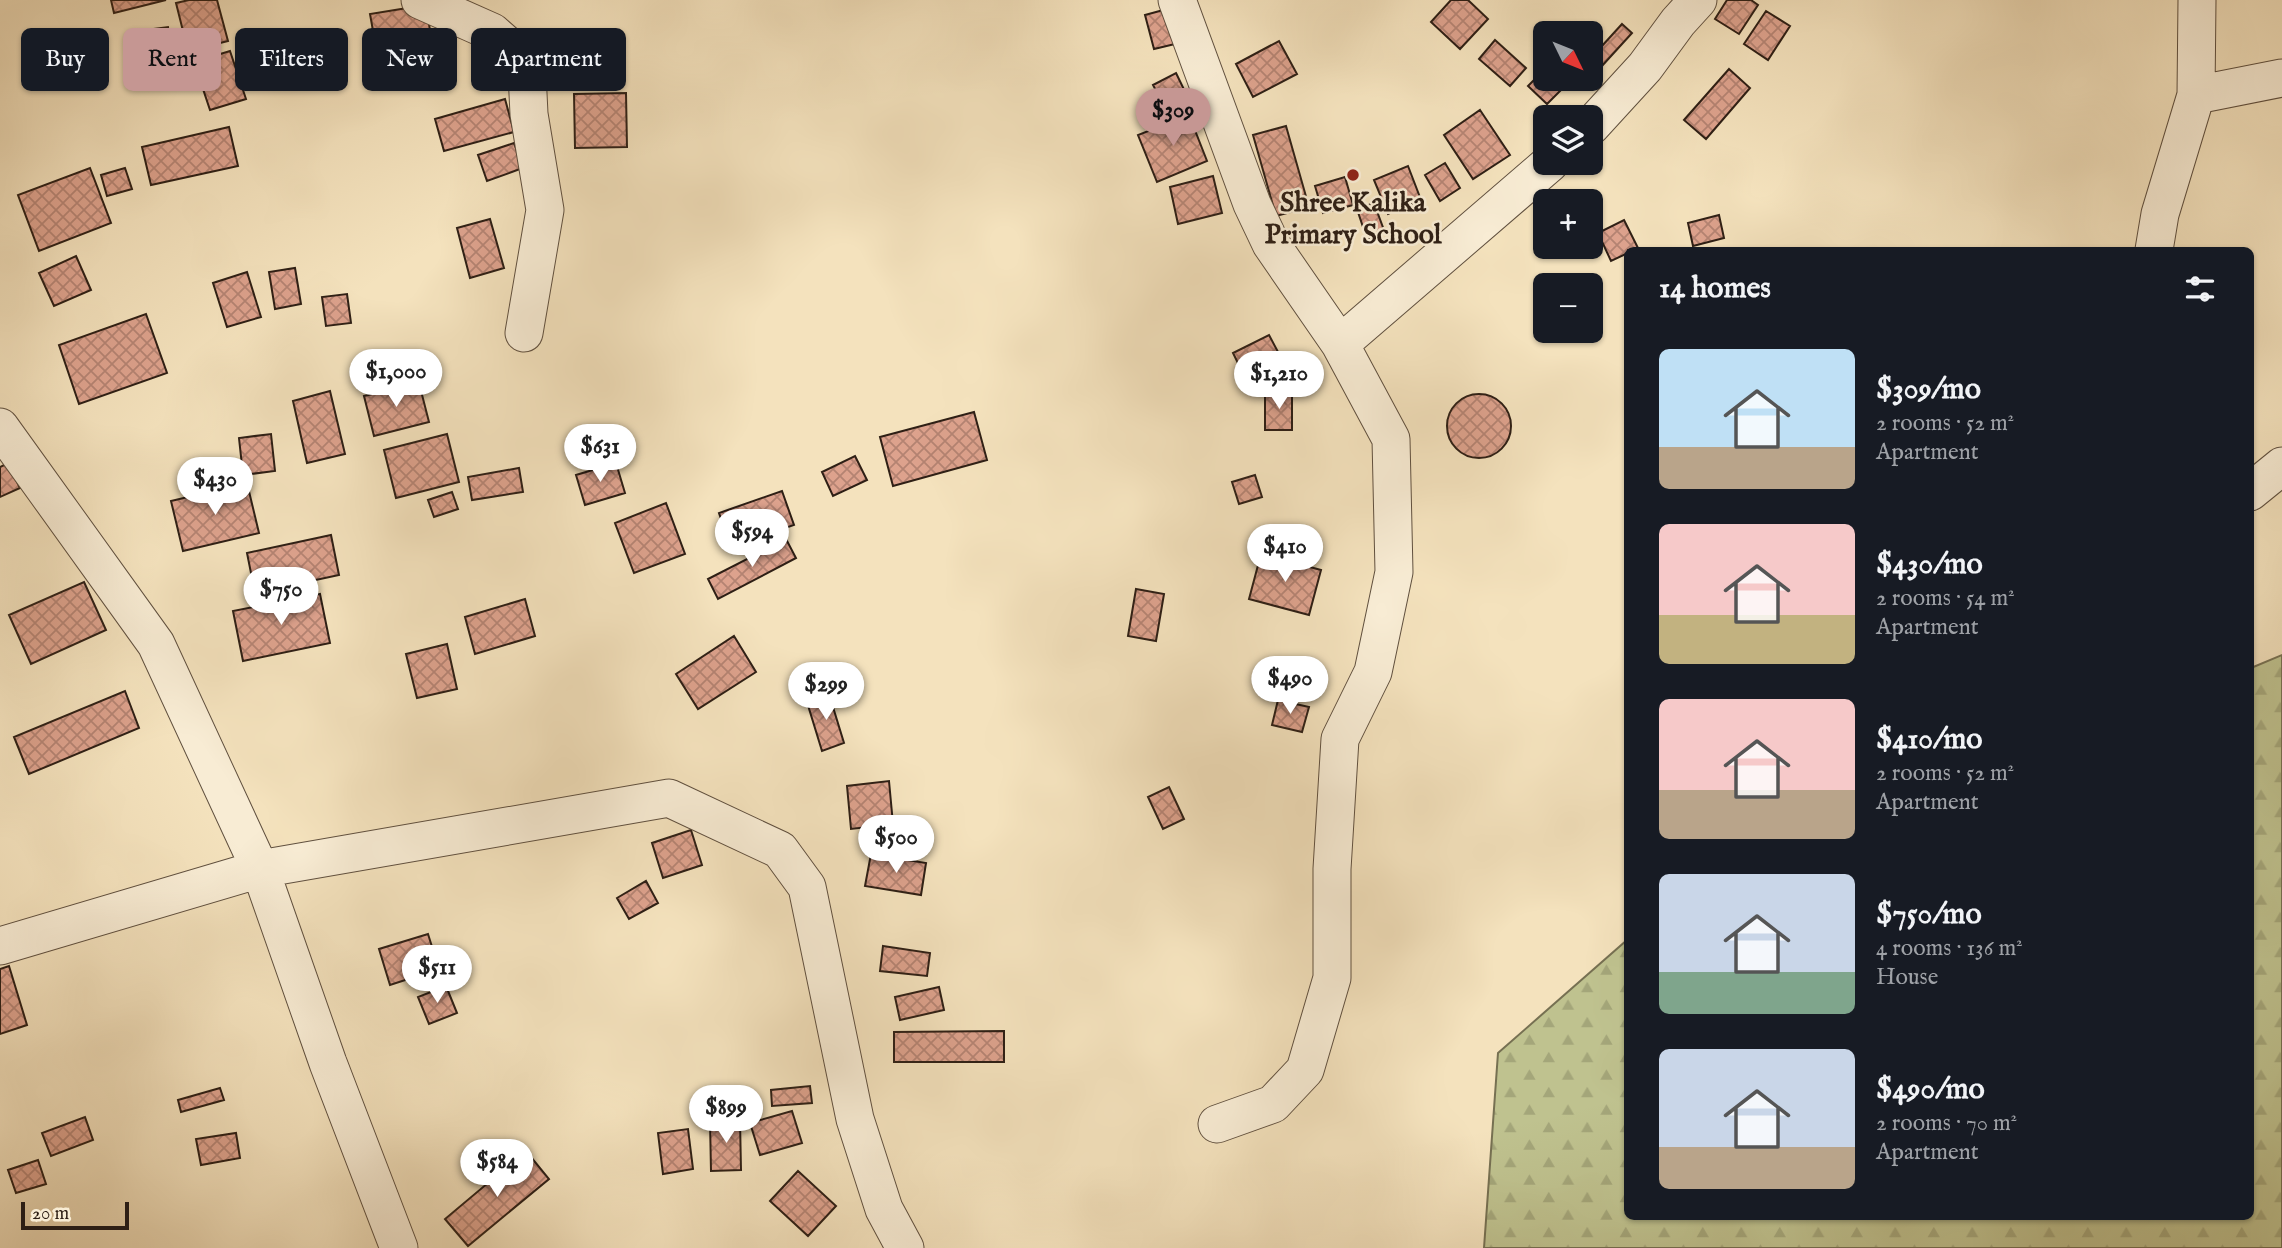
<!DOCTYPE html>
<html lang="en">
<head>
<meta charset="utf-8">
<style>
	body { margin:0; font-family:"IM FELL English",serif; background:#242831; color:#f1f3f6; height:100vh; display:flex; flex-direction:column; font-size:26px; white-space:nowrap }
	* { box-sizing:border-box; margin:0 }
	p { font-size:23px; color:#9ea1a6 }
	.icon { flex:none; width:38px; height:38px; fill:none; stroke:currentColor; stroke-width:2; stroke-linecap:round; stroke-linejoin:round }
	.map { position:relative; flex:1; overflow:hidden }
	.panel { position:absolute; left:1624px; top:247px; width:630px; height:973px; display:flex; flex-direction:column; background:#171b24; border-radius:10px; box-shadow:0 2px 5px #0004 }
	.panel>* { flex:none }
	.hud { position:absolute; left:21px; top:28px; width:665px; height:63px; display:flex; gap:14px }
	.needle { width:46px; rotate:133deg }
	.controls { position:absolute; left:1533px; top:21px; display:grid; gap:14px }
	.controls a { display:grid; place-items:center; width:70px; height:70px; border-radius:10px; background:#171b24; box-shadow:0 2px 5px #0004; font-size:35px }
	.scale { position:absolute; left:21px; bottom:18px; width:108px; box-sizing:border-box; padding-left:7px; border:4px solid #2e1f15; border-top:0; font-size:19px; line-height:24px; white-space:nowrap; color:#2e1f15; -webkit-text-stroke:5px #f8ecd4; paint-order:stroke }
	.price { position:absolute; translate:-50% -60px; padding:0 16px; border-radius:24px; background:#fff; color:#222; font-size:23px; line-height:46px; filter:drop-shadow(0 2px 4px #0008) }
	.price::after { content:''; position:absolute; left:50%; top:42px; width:21px; height:16px; margin-left:-10px; background:inherit; clip-path:polygon(0 0,100% 0,50% 100%) }
	.price.on { background:#c59692; color:#111 }
	ul { padding:0; list-style:none }
	li { display:flex; align-items:center; gap:21px; height:175px; padding:0 35px }
	li span { display:grid; place-items:center; flex:none; width:196px; height:140px; border-radius:10px; color:#555 }
	li>.icon { margin-inline-start:auto }
	span .icon { width:84px; height:84px; fill:#fffc; stroke-width:1 }
	li b { font-size:30px }
	h2 { display:flex; justify-content:space-between; align-items:center; height:84px; padding:0 35px; font-size:30px }
	.pill { padding:0 24px; border-radius:10px; background:#171b24; box-shadow:0 2px 5px #0004; font-size:24px; line-height:63px }
	.pill.on { background:#c59692; color:#111 }
	.map>svg:first-child { display:block }
	.forest { fill:url(#forest-firs); stroke:#767052; stroke-width:2 }
	.building { fill:url(#building-cross-hatch); stroke:#2e1f15; stroke-width:2 }
	.lines { fill:none; stroke-linecap:round; stroke-linejoin:round }
	.minor-casing { stroke:#60503f; stroke-width:39 }
	.minor { stroke:#f8ecd4; stroke-width:37 }
	.poi-dot { fill:#8f2418; stroke:#f8ecd4; stroke-width:2.5 }
	.labels { text-anchor:middle; dominant-baseline:central; stroke-width:5; stroke-linejoin:round; paint-order:stroke }
	.poi-label { font-size:28px; font-weight:bold; fill:#2e1f15; stroke:#f8ecd4 }
</style>
</head>
<body>
<div class="map">
<svg width="2282" height="1248" viewBox="0 0 2282 1248">
	<defs>
		<pattern id="forest-firs" width="22" height="20" patternUnits="userSpaceOnUse" patternTransform="scale(1.75)"><rect width="22" height="20" fill="#bfc28f"/><path d="M5 1l3.5 6h-7zM16 11l3.5 6h-7z" fill="#a4a67a"/></pattern>
		<pattern id="building-cross-hatch" width="8" height="8" patternUnits="userSpaceOnUse" patternTransform="scale(1.75)"><rect width="8" height="8" fill="#dda28d"/><path d="M0 0l8 8M0 8l8-8" fill="none" stroke="#b48372"/></pattern>
	</defs>
	<rect width="100%" height="100%" fill="#f4e2bd"/>
	<filter id="stains"><feTurbulence type="fractalNoise" baseFrequency=".00286" numOctaves="4"/><feColorMatrix values="0 0 0 0 .2 0 0 0 0 .09 0 0 0 0 .02 0 0 0 .5 -.17"/></filter>
	<radialGradient id="worn" r=".72"><stop offset=".6" stop-color="#630" stop-opacity="0"/><stop offset="1" stop-color="#630" stop-opacity=".3"/></radialGradient>
	<path class="forest" d="M2282,655v593h-798l14,-195 129,-113 1,276h622l1,-548z"/>
	<path class="building" d="M111,0h55l-52,13z
		M189,0h28l11,41 -40,10 -12,-48z
		M1451,0h17l20,19 -28,30 -29,-27z
		M1727,0h24l7,5 -19,29 -24,-15z
		M426,5l6,38 -55,10 -7,-39z
		M1167,9l8,35 -21,5 -9,-34z
		M1766,11l24,15 -22,34 -24,-16z
		M1622,24l10,9 -31,34 -10,-9z
		M168,27l4,34 -30,4 -5,-34z
		M1495,40l31,28 -16,18 -31,-27z
		M1279,41l18,33 -44,23 -17,-33z
		M230,51l16,48 -36,11 -16,-48z
		M1729,69l21,19 -44,51 -22,-19z
		M1543,71l2,8h5l11,11 -14,14 -19,-18z
		M1176,73l15,31 -22,11 -16,-30z
		M626,93l1,54 -52,1 -1,-54z
		M505,99l9,33 -70,19 -9,-32z
		M1480,110l30,45 -37,24 -29,-44z
		M1189,115l18,46 -50,21 -19,-47z
		M1286,126l23,81 -33,9 -23,-81z
		M229,127l9,39 -87,19 -9,-38z
		M514,143l9,25 -36,13 -9,-26z
		M1445,163l15,25 -20,13 -15,-26z
		M1408,166l13,34 -33,14 -14,-34z
		M90,168l21,55 -72,28 -21,-56z
		M125,168l7,21 -25,7 -6,-21z
		M1213,176l9,37 -44,11 -8,-37z
		M1345,177l8,28 -30,8 -8,-27z
		M1374,203l11,30 -18,6 -10,-30z
		M1719,215l5,23 -31,8 -5,-23z
		M490,219l14,49 -34,10 -13,-50z
		M1624,220l14,28 -10,2v3l-17,8 -13,-28z
		M76,256l15,34 -37,16 -15,-33z
		M295,268l6,36 -26,5 -6,-37z
		M247,272l14,45 -34,10 -14,-44z
		M347,294l4,29 -25,3 -4,-29z
		M146,314l21,59 -88,31 -20,-59z
		M1269,335l17,32 -37,19 -16,-33z
		M419,383l10,39 -55,14 -10,-40z
		M330,391l15,63 -38,9 -14,-62z
		M1265,392h27v38h-27z
		M1447 426a32 32 0 1 1 64 0a32 32 0 1 1-64 0Z
		M974,412l13,48 -94,26 -13,-49z
		M271,434l4,37 -32,4 -4,-37z
		M447,434l12,48 -63,16 -12,-48z
		M855,456l12,24 -34,16 -11,-24z
		M8,463l12,25 -20,9v-30z
		M616,463l9,30 -40,12 -9,-30z
		M519,468l4,24 -51,8 -4,-23z
		M1255,475l7,22 -23,7 -7,-22z
		M247,483l12,50 -76,18 -12,-50z
		M782,491l12,34 -63,22 -12,-34z
		M452,492l6,17 -24,8 -6,-17z
		M666,503l19,51 -51,19 -19,-50z
		M331,535l8,40 -84,18 -8,-40z
		M786,539l10,19 -78,41 -10,-20z
		M1261,554l60,16 -12,45 -60,-16z
		M84,582l22,48 -75,34 -22,-49z
		M1136,589l28,5 -8,47 -28,-5z
		M320,594l10,49 -87,18 -10,-50z
		M525,599l10,37 -60,18 -10,-37z
		M734,636l22,36 -58,37 -22,-35z
		M447,644l10,45 -40,9 -11,-44z
		M125,691l14,37 -110,46 -15,-37z
		M829,694l15,49 -22,8 -15,-49z
		M1278,700l31,7 -7,25 -30,-7z
		M889,781l4,43 -42,5 -4,-43z
		M1169,787l15,32 -21,10 -15,-32z
		M691,830l11,35 -39,13 -11,-35z
		M871,854l55,9 -5,32 -56,-9z
		M646,881l12,22 -29,16 -12,-21z
		M428,934l11,35 -49,16 -11,-36z
		M883,946l47,7 -3,23 -47,-5z
		M9,966l18,59 -27,9v-65z
		M446,986l11,27 -28,11 -11,-27z
		M939,987l5,23 -44,10 -5,-23z
		M1004,1031v31h-110v-30z
		M810,1086l2,17 -40,3 -1,-16z
		M220,1088l4,12 -43,12 -3,-12z
		M792,1111l10,32 -42,12 -10,-32z
		M85,1117l8,23 -42,16 -9,-23z
		M740,1120l1,50 -30,1 -1,-50z
		M688,1129l5,40 -30,5 -5,-41z
		M236,1133l4,25 -39,7 -5,-26z
		M526,1151l23,28 -81,67 -23,-27z
		M38,1160l8,24 -30,9 -8,-23z
		M798,1171l38,35 -28,30 -38,-35z"/>
	<g class="lines">
		<g class="minor-casing">
			<path id="minor" d="M420,0l72,32 24,21 11,20 2,41 16,96 -21,123
				M1177,0l75,204 19,40 69,100 51,95 3,133 -21,100 -33,67 -8,130v109l-27,92 -32,34 -56,20
				M2197,0l-1,95 86,-17
				M1591,126l54,-59 33,-45 20,-22
				M2154,250l6,-36 36,-119
				M1340,344l210,-181
				M0,427l156,217 104,225 68,194 71,185
				M2250,492l32,-26
				M0,946l260,-77 409,-71 111,52 27,37 48,232 29,90 21,39"/>
		</g>
		<use href="#minor" class="minor"/>
	</g>
	<circle class="poi-dot" cx="1353" cy="175" r="7"/>
	<g class="labels">
		<g class="poi-label">
			<text x="1353" y="203">Shree Kalika<tspan x="1353" dy="32">Primary School</tspan></text>
		</g>
	</g>
	<rect width="100%" height="100%" filter="url(#stains)"/>
	<rect width="100%" height="100%" fill="url(#worn)"/>
</svg>
<div class="controls">
<a><svg class="needle" viewBox="-14 -14 28 28"><path d="M0-13l5 13h-10z" fill="#e53935"/><path d="M0 13l5-13h-10z" fill="#9ea1a6"/></svg></a>
<a><svg class="icon" aria-label="layers" viewBox="0 0 24 24"><path d="M12 4l9 5-9 5-9-5zM3 14l9 5 9-5"/></svg></a>
<a>+</a>
<a>−</a>
</div>
<div class="scale">20 m</div>
<b class="price on" style="left:1173px;top:148px">$309</b>
<b class="price" style="left:396px;top:409px">$1,000</b>
<b class="price" style="left:1279px;top:411px">$1,210</b>
<b class="price" style="left:600px;top:484px">$631</b>
<b class="price" style="left:215px;top:517px">$430</b>
<b class="price" style="left:752px;top:569px">$594</b>
<b class="price" style="left:1285px;top:584px">$410</b>
<b class="price" style="left:281px;top:627px">$750</b>
<b class="price" style="left:1290px;top:716px">$490</b>
<b class="price" style="left:826px;top:722px">$299</b>
<b class="price" style="left:896px;top:875px">$500</b>
<b class="price" style="left:437px;top:1005px">$511</b>
<b class="price" style="left:726px;top:1145px">$899</b>
<b class="price" style="left:497px;top:1199px">$584</b>
<div class="hud">
<a class="pill">Buy</a>
<a class="pill on">Rent</a>
<a class="pill">Filters</a>
<a class="pill">New</a>
<a class="pill">Apartment</a>
</div>
<section class="panel">
<h2>14 homes<svg class="icon" aria-label="filters" viewBox="0 0 24 24"><path d="M4 7h16M4 17h16"/><circle cx="9" cy="7" r="2"/><circle cx="15" cy="17" r="2"/></svg></h2>
<ul>
<li><span style="background:linear-gradient(#bfe0f5 70%,#b9a48a 0)"><svg class="icon" aria-label="home" viewBox="0 0 24 24"><path d="M3 11l9-7 9 7M6 9v11h12V9"/></svg></span><div><b>$309/mo</b><p>2 rooms · 52 m²</p><p>Apartment</p></div></li>
<li><span style="background:linear-gradient(#f6c9c9 65%,#c2b280 0)"><svg class="icon" aria-label="home" viewBox="0 0 24 24"><path d="M3 11l9-7 9 7M6 9v11h12V9"/></svg></span><div><b>$430/mo</b><p>2 rooms · 54 m²</p><p>Apartment</p></div></li>
<li><span style="background:linear-gradient(#f6c9c9 65%,#b9a48a 0)"><svg class="icon" aria-label="home" viewBox="0 0 24 24"><path d="M3 11l9-7 9 7M6 9v11h12V9"/></svg></span><div><b>$410/mo</b><p>2 rooms · 52 m²</p><p>Apartment</p></div></li>
<li><span style="background:linear-gradient(#c9d6e8 70%,#7fa58c 0)"><svg class="icon" aria-label="home" viewBox="0 0 24 24"><path d="M3 11l9-7 9 7M6 9v11h12V9"/></svg></span><div><b>$750/mo</b><p>4 rooms · 136 m²</p><p>House</p></div></li>
<li><span style="background:linear-gradient(#c9d6e8 70%,#b9a48a 0)"><svg class="icon" aria-label="home" viewBox="0 0 24 24"><path d="M3 11l9-7 9 7M6 9v11h12V9"/></svg></span><div><b>$490/mo</b><p>2 rooms · 70 m²</p><p>Apartment</p></div></li>
</ul>
</section>
</div>
</body>
</html>
